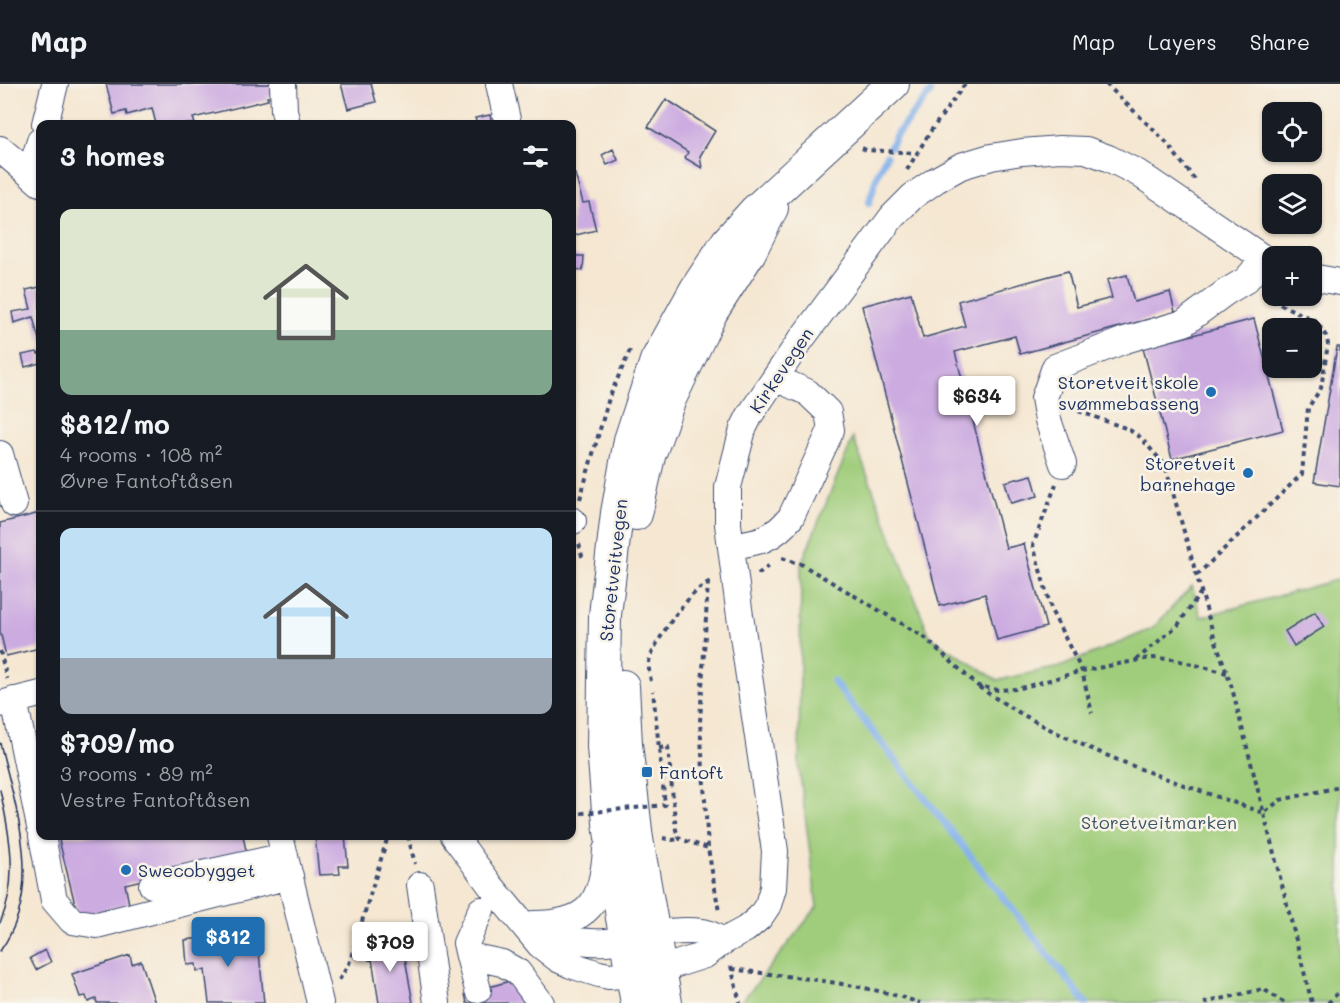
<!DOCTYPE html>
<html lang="en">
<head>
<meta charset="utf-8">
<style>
	body { margin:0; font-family:Mali,sans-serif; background:#242831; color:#f1f3f6; height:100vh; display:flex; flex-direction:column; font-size:22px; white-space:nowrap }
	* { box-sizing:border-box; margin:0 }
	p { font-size:20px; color:#9ea1a6 }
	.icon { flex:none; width:33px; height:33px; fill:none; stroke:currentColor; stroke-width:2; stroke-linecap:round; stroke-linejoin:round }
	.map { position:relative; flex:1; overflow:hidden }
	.details { position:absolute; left:36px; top:36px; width:540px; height:720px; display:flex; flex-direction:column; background:#171b24; border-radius:12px; box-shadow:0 2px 4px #0004 }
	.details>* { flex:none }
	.fabs { position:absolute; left:1262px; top:18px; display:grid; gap:12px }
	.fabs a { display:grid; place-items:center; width:60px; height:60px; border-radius:12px; background:#171b24; box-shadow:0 2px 4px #0004; font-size:30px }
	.price { position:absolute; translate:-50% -51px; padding:0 14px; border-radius:6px; background:#fff; color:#222; font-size:20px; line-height:39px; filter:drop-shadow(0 2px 3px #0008) }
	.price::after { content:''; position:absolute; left:50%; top:36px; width:18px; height:14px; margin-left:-9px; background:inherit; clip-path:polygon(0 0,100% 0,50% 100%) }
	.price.selected { background:#1f6fb2; color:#fff }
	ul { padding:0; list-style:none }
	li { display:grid; align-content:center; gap:12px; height:318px; padding:0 24px }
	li+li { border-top:2px solid #363941 }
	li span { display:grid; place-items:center; height:186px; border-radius:12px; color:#555 }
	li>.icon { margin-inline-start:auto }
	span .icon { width:108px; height:108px; fill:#fffc; stroke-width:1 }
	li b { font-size:26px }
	h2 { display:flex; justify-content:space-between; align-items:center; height:72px; padding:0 24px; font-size:26px }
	header { display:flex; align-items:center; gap:36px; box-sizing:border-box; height:84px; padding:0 30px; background:#171b24; border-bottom:2px solid #363941 }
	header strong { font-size:28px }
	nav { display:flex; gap:33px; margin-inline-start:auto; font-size:21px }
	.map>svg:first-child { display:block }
	.green { fill:#a0cd7b; stroke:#5e7e6c; stroke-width:1.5 }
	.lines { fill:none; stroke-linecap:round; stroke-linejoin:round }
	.stream { stroke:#81b0eb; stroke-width:7 }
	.building { fill:#ccabe1 }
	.minor-casing { stroke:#3c4b6f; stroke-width:28 }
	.major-casing { stroke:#3c4b6f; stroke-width:34 }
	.path { stroke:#3c4b6f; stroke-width:4; stroke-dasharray:4.5 4.5; stroke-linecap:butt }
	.minor { stroke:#fff; stroke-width:26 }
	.major { stroke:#fff; stroke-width:32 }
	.tram { stroke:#1b2f5e; stroke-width:1.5 }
	.path-bridge { stroke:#3c4b6f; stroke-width:4; stroke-dasharray:4.5 4.5; stroke-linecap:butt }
	.poi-dot { fill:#1f6fb2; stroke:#f7f3e8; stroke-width:2 }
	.labels { text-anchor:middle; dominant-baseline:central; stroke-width:5; stroke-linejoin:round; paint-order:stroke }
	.street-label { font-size:18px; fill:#1b2f5e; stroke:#f7f3e8 }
	.poi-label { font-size:18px; fill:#1b2f5e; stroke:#f7f3e8; text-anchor:end }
	.park-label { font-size:18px; fill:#3c5665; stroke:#f7f3e8 }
</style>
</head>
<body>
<header>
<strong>Map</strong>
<nav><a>Map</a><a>Layers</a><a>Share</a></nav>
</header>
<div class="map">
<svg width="1340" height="919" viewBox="0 0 1340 919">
	<rect width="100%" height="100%" fill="#f7f3e8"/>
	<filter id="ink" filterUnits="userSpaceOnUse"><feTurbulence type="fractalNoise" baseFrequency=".0167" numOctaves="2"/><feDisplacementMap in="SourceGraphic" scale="12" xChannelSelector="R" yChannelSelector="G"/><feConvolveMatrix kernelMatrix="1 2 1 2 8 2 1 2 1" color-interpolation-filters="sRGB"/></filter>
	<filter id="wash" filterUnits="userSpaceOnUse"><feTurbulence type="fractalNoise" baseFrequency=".008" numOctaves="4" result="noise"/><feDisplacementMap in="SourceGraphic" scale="24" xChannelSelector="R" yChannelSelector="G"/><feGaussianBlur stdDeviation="1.35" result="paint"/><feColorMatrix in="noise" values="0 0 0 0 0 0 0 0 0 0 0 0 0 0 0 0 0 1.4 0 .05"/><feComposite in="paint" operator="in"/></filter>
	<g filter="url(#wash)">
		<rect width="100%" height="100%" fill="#f5e7d2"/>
		<path class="green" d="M853,354l77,199 67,43 63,-13 92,-38 40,-43 9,31 139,-38v424h-601l14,-15 64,-81 -18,-139 2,-204z"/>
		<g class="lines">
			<path class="stream" d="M890,63l6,-12 34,-42
				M869,119l8,-28 9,-19
				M833,597l253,322"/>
		</g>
		<g id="blocks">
			<path class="building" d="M106,0h169l3,11 -11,2 1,3 -75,18 2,6h-39l-4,-16 -25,7 -1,-4 -12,3z
				M341,0h30l5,18 -28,7z
				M666,15l49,32 -15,25 2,12 -17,-10 3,-6 -40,-25z
				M490,31l2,9h-15l-2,-6z
				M613,65l5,11 -11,5 -5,-10z
				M575,90l8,29 6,-1 7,28 -24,6v-61z
				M572,172h12l-1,14 -11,-1z
				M1068,187l9,36 35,-9 -5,-18 20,-5 7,27 36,-10 5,20 -155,42 -5,-18 -60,16 51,196 18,-4 22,83 -49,13 -12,-46 -45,12 -78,-300 49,-13 12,45 42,-12 -7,-25z
				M40,203v57l-7,-27 -19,6 -2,-11 19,-3 -5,-19z
				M1254,235l29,111 -111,29 -29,-111z
				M1337,263h3v139l-26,-4z
				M37,268l1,2 2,-1v10l-15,4 -3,-12z
				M1032,391l6,21 -27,7 -6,-21z
				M40,429v135l-34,8 -6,-25v-108z
				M1315,528l9,15 -30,19 -9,-15z
				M58,752h185l4,19 -122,29 4,20 -51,12z
				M322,752h23l3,30h-9l1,8 -21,1 -4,-38z
				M248,849l1,10 9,-1 6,61h-55l-4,-33 -8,1 -1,-7 -9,1 -2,-25z
				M379,856v5l23,-3 11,61h-34l-7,-44 -3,1 -1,-15 3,-1 -1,-3z
				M45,866l6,12 -15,8 -6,-12z
				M130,871l2,9 9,-3 14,42h-58l-1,-4 -8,3 -2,-6 -6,1 -8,-23z
				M520,894l7,25h-60l-2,-9z"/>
		</g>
	</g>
	<g filter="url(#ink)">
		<use href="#blocks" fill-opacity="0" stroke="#3c4b6f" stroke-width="1.5"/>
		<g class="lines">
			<g class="minor-casing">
				<path id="minor" d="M283,0l1,26 3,14
					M499,0l9,40
					M45,40l10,-40
					M0,65l40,34
					M30,90l10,-33
					M1311,193l29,5
					M0,370l14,50
					M1063,380l-15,-44 -4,-22 11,-31 70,-27 59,-17 42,-31 20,-12 17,-20
					M572,437h1
					M731,462c27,-4 42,-6 60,-29l40,-87 -3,-18 -21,-20 -32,-14
					M14,616l26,127
					M0,620l40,-10
					M42,752l12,64 18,21 25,4 193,-49
					M280,752l40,167
					M454,752l37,50 49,59 18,14 13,6 28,9 10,2 23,-2 29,-5 44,-14 19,-14 22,-12 14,-12 8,-12 5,-17 2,-37 -36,-242 -11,-85v-37l15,-58 7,-14 50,-74 92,-124 21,-21 23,-16 25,-14 30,-9 31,-5 38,-3 26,1 22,8 30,15 134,91
					M152,801l133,-29
					M420,801l17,118
					M481,826l-15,33 3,13 33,7 16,9 23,31
					M533,840c57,0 69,-21 73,-74
					M530,843c24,10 49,17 76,15 32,-2 64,-15 96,-10 8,1 15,6 22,9
					M469,872l9,34"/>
			</g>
			<g class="major-casing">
				<path id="major" d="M636,430l13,-58 20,-55 42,-88 39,-61 22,-44
					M623,602l3,58 11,95 29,164
					M637,919l-15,-85 -13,-95 -6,-76 2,-132 12,-102 13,-73 26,-79 40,-72 31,-47 28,-31 138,-127"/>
			</g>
			<path class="path" d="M1106,0l58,56 33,42
				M862,64l4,2 51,3
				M907,86l23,-38 35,-48
				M1070,324l58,21 12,8 25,28 48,168 19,55 80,315
				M1056,400l-23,61 19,67 30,59 10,42
				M580,415l29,-101 21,-48
				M579,460l4,16
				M782,474l19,6 123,73 54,49 20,4 19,-1 65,-18 68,-13 22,1 55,14
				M758,490l13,-10
				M1197,491l105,-101 6,-66 13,-20 7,-44 -2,-8 -10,-15 -45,-21 -5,-7
				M708,498l-8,140 8,126 11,64
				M0,567l7,28
				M1136,576l42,-35 23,-33
				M651,597c-1,-5 -3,-13 -2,-19 4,-19 44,-77 63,-81
				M979,603c86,60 188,92 285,126l16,-13 60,-13
				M659,664l9,-1 8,83 4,9 28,9
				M408,752l7,28
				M663,754l9,2 8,-1
				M731,882l9,37
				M732,885c62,9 128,13 188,34
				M339,896l10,-16 39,-128
				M1204,919l59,-14 22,14
				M1328,919l12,-12"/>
			<use href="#minor" class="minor"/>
			<use href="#major" class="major"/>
			<path class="tram" d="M0,659c16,66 45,147 0,208
				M0,706c10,45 19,90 0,133"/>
			<path class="path-bridge" d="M572,730l93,-9 -12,-114"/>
		</g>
	</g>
	<g class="poi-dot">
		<circle cx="1211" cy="308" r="6"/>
		<circle cx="1248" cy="389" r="6"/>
		<rect x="641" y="682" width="12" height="12" rx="3"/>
		<circle cx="126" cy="786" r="6"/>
	</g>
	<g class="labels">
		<g class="street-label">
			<text transform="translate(781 286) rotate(-56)">Kirkevegen</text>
			<text transform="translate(613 486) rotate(-84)">Storetveitvegen</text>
		</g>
		<g class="poi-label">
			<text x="1199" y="298">Storetveit skole<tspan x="1199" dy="21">svømmebasseng</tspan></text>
			<text x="1236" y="379">Storetveit<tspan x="1236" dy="21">barnehage</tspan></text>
			<text x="659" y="688" text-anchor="start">Fantoft</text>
			<text x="138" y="786" text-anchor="start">Swecobygget</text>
		</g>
		<g class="park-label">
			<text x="1159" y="738">Storetveitmarken</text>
		</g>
	</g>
</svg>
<div class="fabs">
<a><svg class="icon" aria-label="locate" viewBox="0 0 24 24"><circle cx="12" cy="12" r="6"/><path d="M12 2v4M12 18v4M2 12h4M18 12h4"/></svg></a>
<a><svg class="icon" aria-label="layers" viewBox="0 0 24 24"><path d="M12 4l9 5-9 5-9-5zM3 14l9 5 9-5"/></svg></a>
<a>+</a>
<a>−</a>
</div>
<b class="price" style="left:977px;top:343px">$634</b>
<b class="price selected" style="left:228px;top:884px">$812</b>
<b class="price" style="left:390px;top:889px">$709</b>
<section class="details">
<h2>3 homes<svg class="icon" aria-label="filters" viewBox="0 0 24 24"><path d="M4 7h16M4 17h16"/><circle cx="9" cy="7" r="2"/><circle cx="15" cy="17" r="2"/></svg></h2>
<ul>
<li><span style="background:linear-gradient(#dfe7d0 65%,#7fa58c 0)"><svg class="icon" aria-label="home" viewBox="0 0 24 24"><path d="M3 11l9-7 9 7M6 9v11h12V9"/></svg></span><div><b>$812/mo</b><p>4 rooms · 108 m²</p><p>Øvre Fantoftåsen</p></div></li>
<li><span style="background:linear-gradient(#bfe0f5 70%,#9aa5b1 0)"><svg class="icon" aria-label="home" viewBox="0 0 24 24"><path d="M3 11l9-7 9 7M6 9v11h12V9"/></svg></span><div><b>$709/mo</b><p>3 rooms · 89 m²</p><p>Vestre Fantoftåsen</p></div></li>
</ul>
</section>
</div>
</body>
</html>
